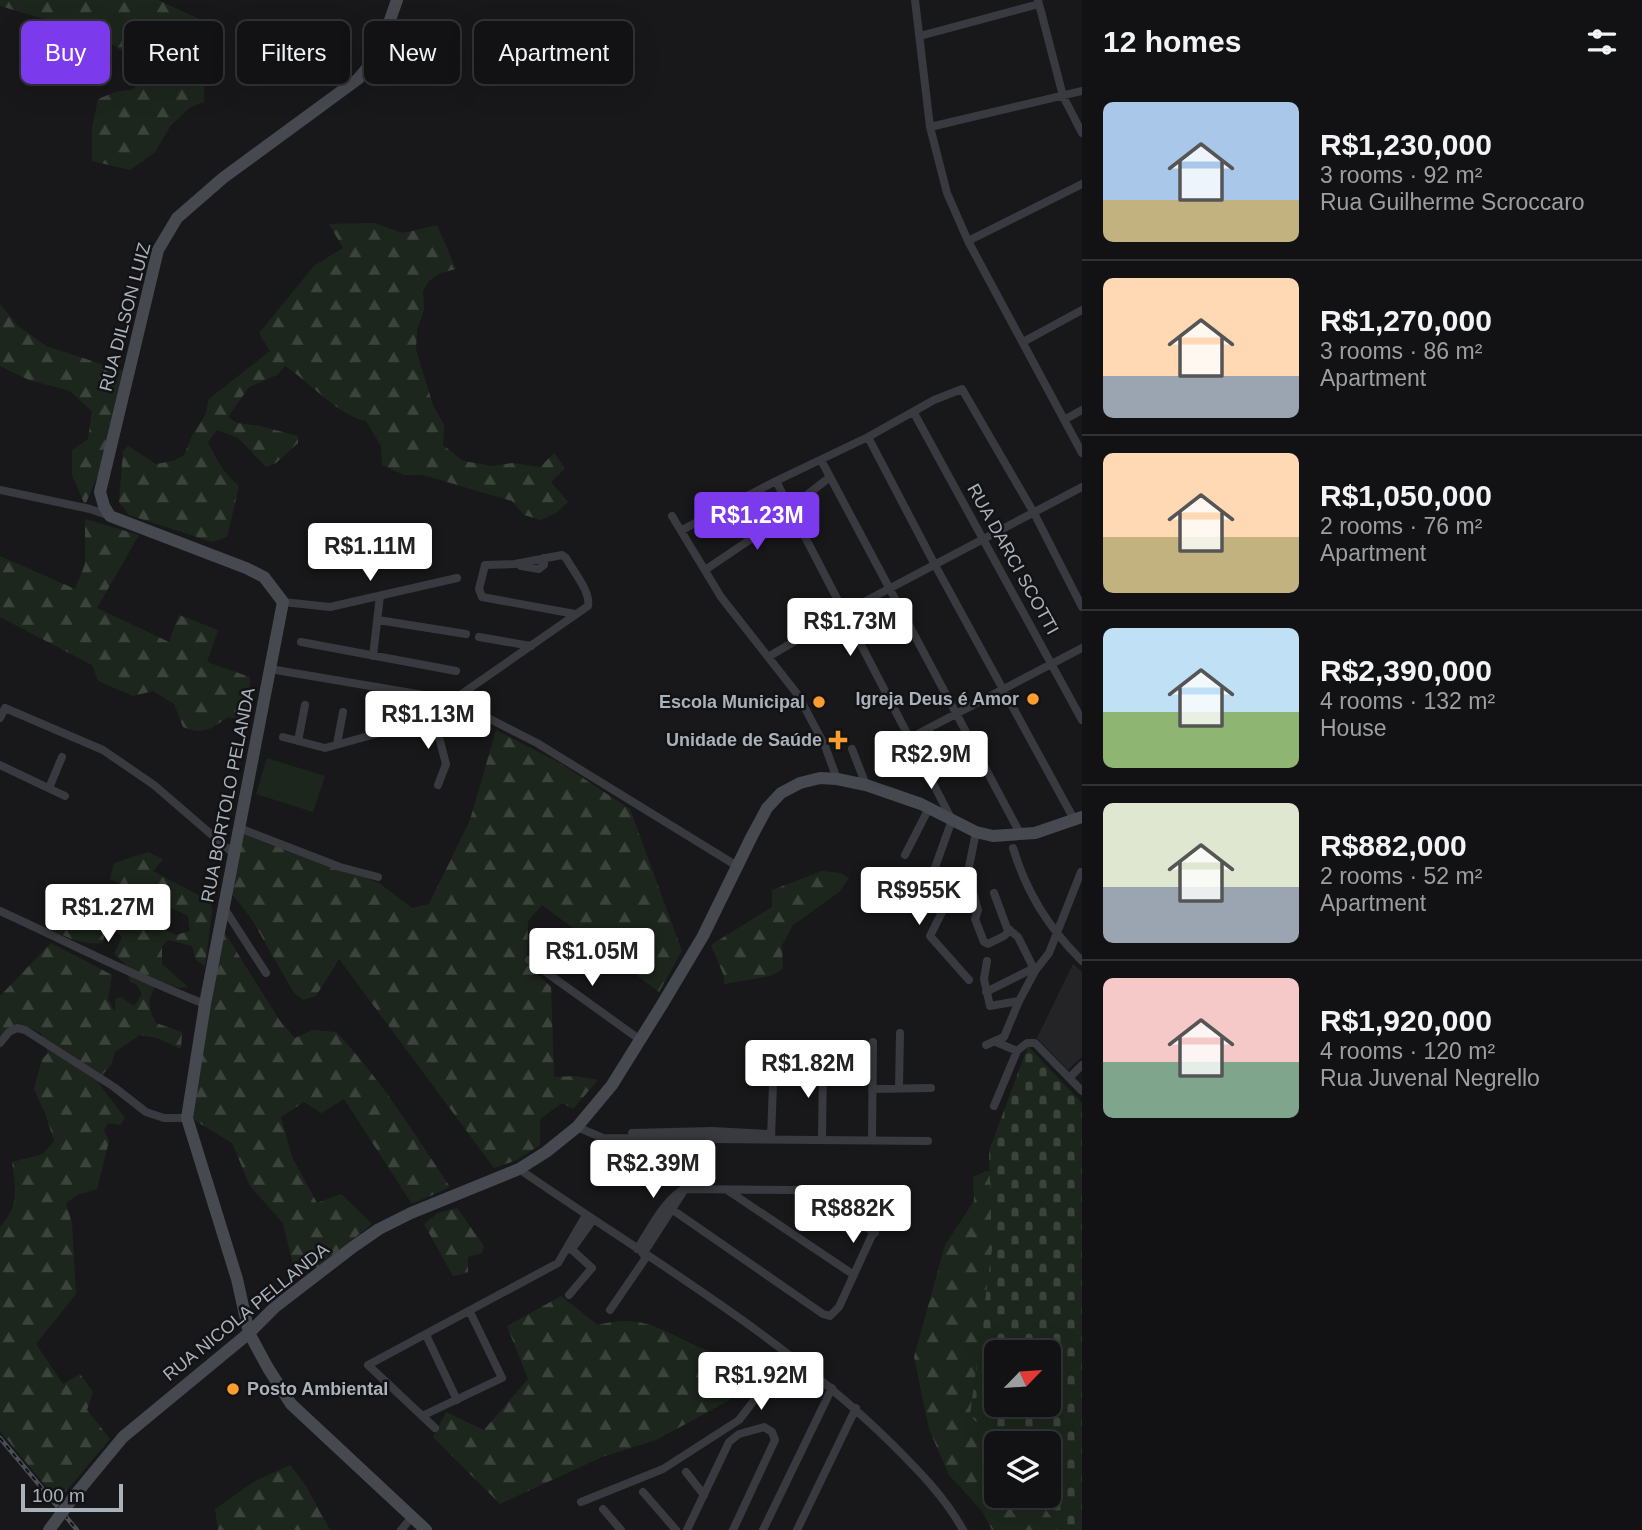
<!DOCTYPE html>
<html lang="en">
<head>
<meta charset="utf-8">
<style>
	body { margin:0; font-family:Helvetica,sans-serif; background:#1b1b1d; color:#f1f3f6; height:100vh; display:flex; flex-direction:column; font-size:26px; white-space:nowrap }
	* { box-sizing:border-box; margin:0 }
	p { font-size:23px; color:#9c9ea0 }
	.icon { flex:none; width:38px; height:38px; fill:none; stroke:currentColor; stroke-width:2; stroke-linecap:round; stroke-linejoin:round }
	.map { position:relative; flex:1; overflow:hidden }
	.sheet { display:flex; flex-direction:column; background:#121214; width:560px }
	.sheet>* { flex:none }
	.banner { position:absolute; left:21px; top:21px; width:665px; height:63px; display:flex; gap:14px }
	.needle { width:46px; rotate:65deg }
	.fabs { position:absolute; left:984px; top:1340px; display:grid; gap:14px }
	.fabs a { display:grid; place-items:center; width:77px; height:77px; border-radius:10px; background:#121214; box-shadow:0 7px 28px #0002,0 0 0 2px #313234; font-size:35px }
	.scale { position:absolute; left:21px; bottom:18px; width:102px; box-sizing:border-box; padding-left:7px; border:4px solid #a9b1bb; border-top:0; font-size:19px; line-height:24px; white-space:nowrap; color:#a9b1bb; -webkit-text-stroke:5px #131315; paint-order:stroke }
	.price { position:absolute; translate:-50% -60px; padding:0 16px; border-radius:7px; background:#fff; color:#222; font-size:23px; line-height:46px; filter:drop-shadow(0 2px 4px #0008) }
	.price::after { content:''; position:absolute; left:50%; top:42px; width:21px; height:16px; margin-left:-10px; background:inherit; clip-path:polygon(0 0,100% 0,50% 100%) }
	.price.active { background:#7c3aed; color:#fff }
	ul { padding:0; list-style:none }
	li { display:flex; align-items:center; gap:21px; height:175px; padding:0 21px }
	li+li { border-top:2px solid #313234 }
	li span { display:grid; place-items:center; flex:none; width:196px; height:140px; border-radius:10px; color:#555 }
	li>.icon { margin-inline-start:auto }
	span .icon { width:84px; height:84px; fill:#fffc; stroke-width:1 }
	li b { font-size:30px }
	h2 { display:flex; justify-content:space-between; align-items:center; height:84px; padding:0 21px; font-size:30px }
	.pill { padding:0 24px; border-radius:10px; background:#121214; box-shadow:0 7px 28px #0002,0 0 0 2px #313234; font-size:24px; line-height:63px }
	.pill.active { background:#7c3aed; color:#fff }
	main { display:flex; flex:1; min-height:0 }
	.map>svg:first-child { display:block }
	.built { fill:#242427 }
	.forest { fill:url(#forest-firs) }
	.cemetery { fill:url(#cemetery-stones); fill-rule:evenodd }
	.park { fill:#1d261d }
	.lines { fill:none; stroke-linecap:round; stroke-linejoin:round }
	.street { stroke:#383a3f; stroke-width:8 }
	.secondary { stroke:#464a50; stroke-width:12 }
	.rail-casing { stroke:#4b4f55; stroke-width:4.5 }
	.rail { stroke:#131315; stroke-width:2; stroke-dasharray:5; stroke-linecap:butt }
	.secondary-bridge { stroke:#464a50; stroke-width:12 }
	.poi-dot { fill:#fd9d2d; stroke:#131315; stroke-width:2.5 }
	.labels { text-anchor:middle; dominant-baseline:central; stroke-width:5; stroke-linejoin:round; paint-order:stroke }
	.street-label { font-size:18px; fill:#a9b1bb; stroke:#131315 }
	.poi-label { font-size:18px; font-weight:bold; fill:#a9b1bb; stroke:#131315; text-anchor:end }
</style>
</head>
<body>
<main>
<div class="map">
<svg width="1082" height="1530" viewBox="0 0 1082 1530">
	<defs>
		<pattern id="forest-firs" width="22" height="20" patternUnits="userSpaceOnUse" patternTransform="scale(1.75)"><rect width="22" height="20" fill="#1d261d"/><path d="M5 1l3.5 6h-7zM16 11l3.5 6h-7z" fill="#3b433c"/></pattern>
		<pattern id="cemetery-stones" width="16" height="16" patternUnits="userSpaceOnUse" patternTransform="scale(1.75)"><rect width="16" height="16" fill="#1d261d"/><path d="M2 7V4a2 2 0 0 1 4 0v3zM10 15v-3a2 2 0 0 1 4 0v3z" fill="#3b433c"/></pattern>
	</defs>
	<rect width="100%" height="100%" fill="#18181a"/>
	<path class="built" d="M1073,964l9,8v85l-14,13 -31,-32z"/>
	<path class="forest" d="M0,0h158l41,19 5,39v44l-13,5 -20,18 -16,27 -25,18 -38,-9v-33l6,-29 17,-7 19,-3 10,-22 -35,-25 -24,-3 -41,-20 -44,-13z
		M374,223l29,10 34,-8 19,44 -16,4 -11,8 -6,10 1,19 -7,20 -1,20 17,55 11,20 -1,20 20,16 30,5 19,-3 28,4 14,-14 11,15 -14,14 17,20 -12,11 -15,7 -17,-5 -12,-14 -89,-26h-19l-22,-10 -1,-19 -15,-25c-29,-6 -56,-39 -81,-55l-8,9 -28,12 -21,30 9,6 23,3 38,10v7l-22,20 -10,4 -28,-29 -21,-8 -9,12c8,17 16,32 31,44l-12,51 -15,5 -83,-27 -10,-13 4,-51 5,-5 28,18 17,-3 11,-6 8,-19 13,-21 4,-16 61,-48 -11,-18 55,-67 29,-18 -14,-24z
		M0,304l17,21 29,21 77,25 -24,102 -14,32 -13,-30v-25l16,-11 4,-28 -22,-20 -41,-11 -29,-14z
		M85,519l54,16 -42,73 72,34 10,-27 39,15 -11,32 43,15 -2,45 -20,-5c-17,12 -24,18 -45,10l-9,-23 -21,-13 -20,5 -35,-15 -6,-16 -92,-48v-61l75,33 10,-25z
		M496,730l64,33 70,46 52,142 -23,41 -117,-87 -14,16 -1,43 24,23 3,90 21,-1 23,4 -25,29 -11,-6 -22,16v26l-23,15 -23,8 -155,-209 -23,37 -13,4 -9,-7 -43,-75 -20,-25 10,-62 138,52 33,25 17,-4 41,-84z
		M148,852l15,7 -10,12 58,31 1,10 -7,54 -9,-6 -4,-14 -23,-6 -7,6v18l26,23 -8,1 -21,-5c-13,13 -11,26 -3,40l26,9 -1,17 -24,-11 -17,-3 -25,17 -4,13 -14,16 28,37 -5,7 -12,-2 -4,7 5,11 -12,48 -20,6 -11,8 6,21 4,70 -40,50 27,40 17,-10 13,18 -6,18 23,29 -52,62 -58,-70v-204c19,-20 16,-39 12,-65l31,-8 11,-13 -8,-25 -12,-27 8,-30 6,-6 -7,-20 -23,-10 -18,13v-40l51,-53 61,32 -4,24 7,13v-13l6,-2 13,9 8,-12 -5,-9 -7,-3 -5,-18 -11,-10 8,-17 -7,-7 -10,1 -2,12c-21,2 -35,-5 -54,-14l-1,-14 10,-7h10l-2,-12 10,-8 15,21 29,-5 56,31 14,-4 -2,-15 -78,-37 4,-16z
		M822,871l18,2 9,5 -10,14 -46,33 -11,20 1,24 -13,7 -46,8v-8l-13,-31 61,-38v-17z
		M223,930l57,91 15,17 18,-8 23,2c44,46 79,102 114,155l-38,17 -68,-105 -23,14 -17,-11 -23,15 11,40 25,46 24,-9 31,30 -54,43 -25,-2 -10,-42 -33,-37 -18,-43 -38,-23 -3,-20z
		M986,1171l17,5 -26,208 22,60h-3v52h44l34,34h-82l-10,-19 -33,-36 -20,-46 -15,-72 31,-112 29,-44 -1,-24z
		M457,1208l27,38 -2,7 -14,4v16l-15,3 -29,-52 14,-11z
		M561,1296l37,29c46,-13 67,8 106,24 12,4 26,7 38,11l-12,40 -74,40 -54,17 -102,47 -67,-67 13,-25 38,18 44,-51 -21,-53z
		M290,1465l16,21 24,44h-112l-3,-21 40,-28z"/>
	<path class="cemetery" d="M1028,1046l54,57v427h-28l-3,-13 -15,-21h12v-52h-52l-26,-29 22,-166 -3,-98zM996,1353h52v52h-52z"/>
	<path class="park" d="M267,758l58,18 -12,36 -57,-18z"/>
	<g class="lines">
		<path class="street" d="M915,0l15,127 17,66 21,48 114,212
			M1038,0l25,96 19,37
			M920,36l119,-32
			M930,127l152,-36
			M968,241l114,-57
			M1023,342l59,-32
			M914,413l168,307
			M1064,420l18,-10
			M868,437l67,128 140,256
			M821,460l200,375
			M776,481l176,339 -19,53
			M0,490l90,19 20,7
			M672,516l49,81 77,98 27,51 12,33
			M682,530l94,-49 92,-44 66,-37 28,-11 72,124 48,94
			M521,566l18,3 5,-4v-7
			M705,570l43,-29 82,-64
			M283,602l47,5 127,-29
			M378,620l88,14
			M479,637l52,9
			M301,642l155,29
			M373,656l7,-60
			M768,657l75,-44 239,-126
			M270,669l183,31 84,43 200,123
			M453,700l135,-94c3,-14 -15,-35 -22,-48l-4,-3 -47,9 -30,1 -6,24 3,8 93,17
			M0,718l5,-10 98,42 51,35 80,69
			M434,718l12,46 -8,21
			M283,737l42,11 109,-30 1,-21
			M910,738l172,-90
			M298,741l7,-36
			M337,744l6,-32
			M852,749l14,36
			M0,765l65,31
			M49,788l13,-31
			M239,828l101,39 38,10
			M976,832l-7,35 2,18 7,25 -3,9 9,23 4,2 16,-8 6,-6
			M1013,848c14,46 36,80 69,113
			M905,855l24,-47
			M994,893l13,35 11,9 17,34
			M224,908l42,65
			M0,911c68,31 135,66 205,93
			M529,960l110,79
			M987,961l-3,18 6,27 29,-5
			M969,980l-39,-44 22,-44 18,-9
			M986,992l48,-24
			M996,1042l21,9 10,-8h8l47,48
			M0,1043l9,-11 8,-4 8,2 89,57 32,25 18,6h23
			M986,1045l18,-8 15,-36 16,-30 14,-18 32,-81
			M1069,1078l13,-13
			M899,1088l1,-55
			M872,1089l59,-1
			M994,1106l23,-55
			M577,1127l26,11 325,3
			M632,1133l80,-2 57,3
			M771,1138l3,-82
			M822,1139l1,-77
			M872,1140l1,-98
			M519,1169c127,88 263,166 373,275 26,26 53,53 71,86
			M727,1190l127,85
			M812,1190l63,43
			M568,1246l24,22 -23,27
			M637,1249c13,-19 27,-49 47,-60l199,2 5,1 2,4 -51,111 -9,9 -7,-2 -156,-108
			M567,1250l8,-5 18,-25
			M643,1254l40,-62
			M610,1310l37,-54
			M426,1335l31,65
			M422,1416l80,-38 -32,-66
			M435,1428l-67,-63 190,-102 28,-48
			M686,1472l18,23
			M643,1492l33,38
			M581,1502l82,-33 76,-49 50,-65
			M603,1509l18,21
			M401,1530l11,-13
			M687,1530l42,-88 10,-8 25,-7 8,5 3,8 -42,90
			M763,1530l69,-142
			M797,1530l59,-122"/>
		<path class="secondary" d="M397,0c-10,28 -18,57 -39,79l-135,99 -46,40 -19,32 -58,242 4,14 6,10 136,52 18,9 19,25 -78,402 -18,114 50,161 12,54 19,35 23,36 135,126
			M75,1495l48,-58 126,-104 26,-26 78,-60 26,-18 32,-16 108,-44 27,-17 31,-25 35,-42 51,-82 40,-67 49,-100 15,-28 14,-15 19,-10 20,-5 17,1 29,6 55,19 55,28 17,4 42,-3 47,-16"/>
		<g class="rail-casing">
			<path id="rail" d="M0,1438l77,92"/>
		</g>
		<use href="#rail" class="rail"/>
		<path class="secondary-bridge" d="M49,1530l26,-35"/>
	</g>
	<g class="poi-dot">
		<circle cx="1033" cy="699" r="7"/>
		<circle cx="819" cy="702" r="7"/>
		<path d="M834.5 729.5h7v7h7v7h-7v7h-7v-7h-7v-7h7z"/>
		<circle cx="233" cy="1389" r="7"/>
	</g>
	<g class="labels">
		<g class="street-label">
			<text transform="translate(125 317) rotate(-75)">RUA DILSON LUIZ</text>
			<text transform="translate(1013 559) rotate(61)">RUA DARCI SCOTTI</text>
			<text transform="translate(228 795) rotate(-79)">RUA BORTOLO PELANDA</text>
			<text transform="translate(246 1312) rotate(-39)">RUA NICOLA PELLANDA</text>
		</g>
		<g class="poi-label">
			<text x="1019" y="699">Igreja Deus é Amor</text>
			<text x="805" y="702">Escola Municipal</text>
			<text x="822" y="740">Unidade de Saúde</text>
			<text x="247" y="1389" text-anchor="start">Posto Ambiental</text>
		</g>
	</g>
</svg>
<div class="fabs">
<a><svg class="needle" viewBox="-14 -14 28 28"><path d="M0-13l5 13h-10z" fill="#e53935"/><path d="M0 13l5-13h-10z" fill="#9c9ea0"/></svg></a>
<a><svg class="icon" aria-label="layers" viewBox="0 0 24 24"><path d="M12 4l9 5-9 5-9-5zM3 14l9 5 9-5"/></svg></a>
</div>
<div class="scale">100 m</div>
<b class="price active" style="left:757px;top:552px">R$1.23M</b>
<b class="price" style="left:370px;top:583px">R$1.11M</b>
<b class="price" style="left:850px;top:658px">R$1.73M</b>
<b class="price" style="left:428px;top:751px">R$1.13M</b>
<b class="price" style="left:931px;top:791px">R$2.9M</b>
<b class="price" style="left:919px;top:927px">R$955K</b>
<b class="price" style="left:108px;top:944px">R$1.27M</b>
<b class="price" style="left:592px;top:988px">R$1.05M</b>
<b class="price" style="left:808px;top:1100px">R$1.82M</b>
<b class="price" style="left:653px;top:1200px">R$2.39M</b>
<b class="price" style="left:853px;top:1245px">R$882K</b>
<b class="price" style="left:761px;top:1412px">R$1.92M</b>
<div class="banner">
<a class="pill active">Buy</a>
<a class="pill">Rent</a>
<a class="pill">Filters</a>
<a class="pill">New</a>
<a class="pill">Apartment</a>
</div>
</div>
<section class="sheet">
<h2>12 homes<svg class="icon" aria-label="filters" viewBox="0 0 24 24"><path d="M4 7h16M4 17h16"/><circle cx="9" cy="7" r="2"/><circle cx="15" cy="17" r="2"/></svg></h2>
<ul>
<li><span style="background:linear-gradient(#a9c7e8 70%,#c2b280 0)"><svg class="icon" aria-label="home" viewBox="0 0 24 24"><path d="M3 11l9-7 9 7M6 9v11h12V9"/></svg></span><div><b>R$1,230,000</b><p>3 rooms · 92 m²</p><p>Rua Guilherme Scroccaro</p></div></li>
<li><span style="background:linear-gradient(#ffd9b3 70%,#9aa5b1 0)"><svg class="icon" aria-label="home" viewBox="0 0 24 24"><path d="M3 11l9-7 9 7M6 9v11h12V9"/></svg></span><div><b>R$1,270,000</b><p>3 rooms · 86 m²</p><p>Apartment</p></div></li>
<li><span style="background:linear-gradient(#ffd9b3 60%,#c2b280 0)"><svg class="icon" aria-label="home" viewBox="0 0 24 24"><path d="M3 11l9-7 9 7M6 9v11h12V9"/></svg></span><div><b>R$1,050,000</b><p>2 rooms · 76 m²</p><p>Apartment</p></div></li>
<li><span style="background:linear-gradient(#bfe0f5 60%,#8fb573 0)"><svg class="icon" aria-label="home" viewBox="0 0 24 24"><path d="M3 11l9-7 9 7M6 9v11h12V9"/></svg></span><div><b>R$2,390,000</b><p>4 rooms · 132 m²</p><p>House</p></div></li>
<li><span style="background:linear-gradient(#dfe7d0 60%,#9aa5b1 0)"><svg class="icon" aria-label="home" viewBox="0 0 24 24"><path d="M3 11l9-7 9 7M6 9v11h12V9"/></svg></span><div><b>R$882,000</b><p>2 rooms · 52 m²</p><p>Apartment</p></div></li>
<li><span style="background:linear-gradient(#f6c9c9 60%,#7fa58c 0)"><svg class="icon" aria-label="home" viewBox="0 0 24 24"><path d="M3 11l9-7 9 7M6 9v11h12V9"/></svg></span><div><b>R$1,920,000</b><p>4 rooms · 120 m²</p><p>Rua Juvenal Negrello</p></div></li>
</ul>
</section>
</main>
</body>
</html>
